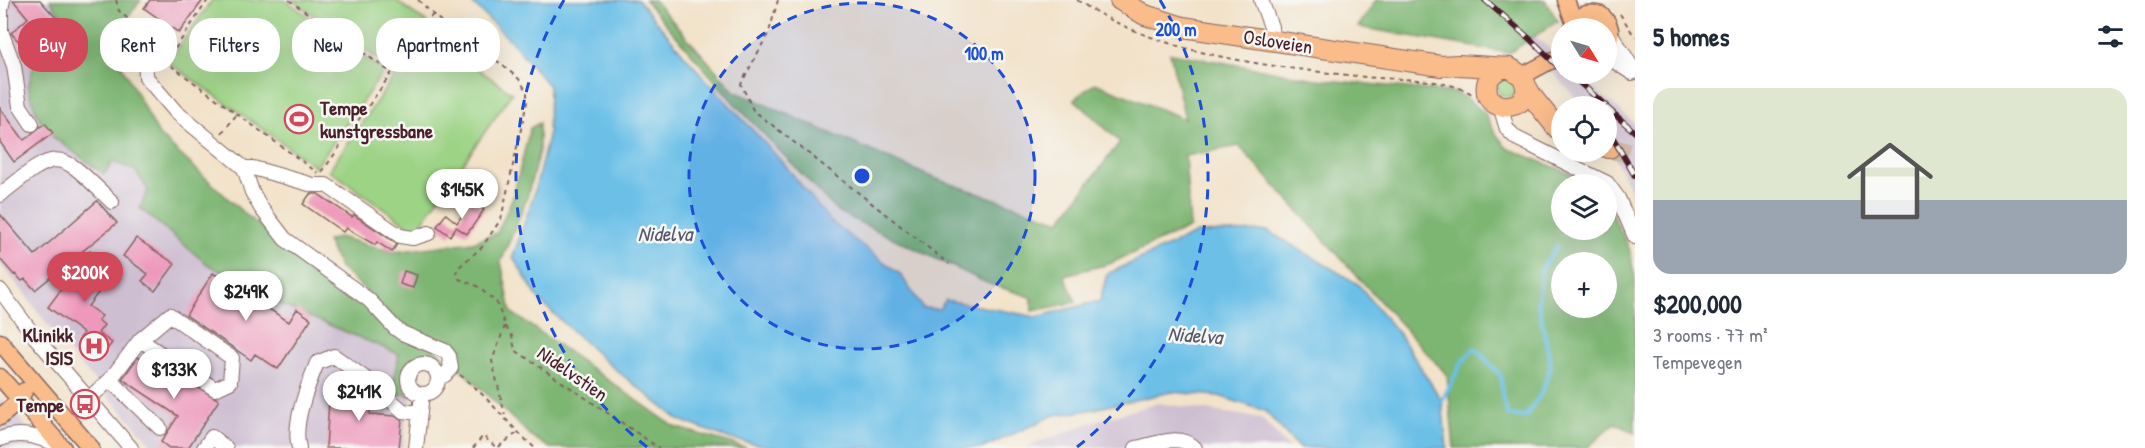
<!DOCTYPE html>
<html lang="en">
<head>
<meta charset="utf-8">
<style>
	body { margin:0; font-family:"Patrick Hand",sans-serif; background:#f6f6f7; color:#1f2937; height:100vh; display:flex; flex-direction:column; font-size:22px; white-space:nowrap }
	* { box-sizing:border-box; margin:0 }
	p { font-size:20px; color:#747a83 }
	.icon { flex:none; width:33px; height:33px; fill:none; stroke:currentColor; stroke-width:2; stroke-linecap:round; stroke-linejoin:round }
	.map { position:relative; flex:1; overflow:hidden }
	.sheet { display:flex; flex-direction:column; background:#fff; width:510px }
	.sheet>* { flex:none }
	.top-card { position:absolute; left:18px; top:18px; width:570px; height:54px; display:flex; gap:12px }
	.needle { width:39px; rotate:127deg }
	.fabs { position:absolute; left:1551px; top:18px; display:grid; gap:12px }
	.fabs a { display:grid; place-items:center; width:66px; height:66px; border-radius:50%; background:#fff; box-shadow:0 6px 24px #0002; font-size:30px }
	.price { position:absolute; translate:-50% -51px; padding:0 14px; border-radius:21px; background:#fff; color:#222; font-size:20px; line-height:39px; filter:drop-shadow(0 2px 3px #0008) }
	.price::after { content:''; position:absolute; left:50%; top:36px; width:18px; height:14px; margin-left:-9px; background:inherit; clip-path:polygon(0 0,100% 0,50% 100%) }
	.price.active { background:#d1495b; color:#fff }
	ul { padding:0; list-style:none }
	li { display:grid; align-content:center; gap:12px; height:318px; padding:0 18px }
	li+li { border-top:2px solid #e0e1e3 }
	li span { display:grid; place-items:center; height:186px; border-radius:18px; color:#555 }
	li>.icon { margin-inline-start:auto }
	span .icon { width:108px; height:108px; fill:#fffc; stroke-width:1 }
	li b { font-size:26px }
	h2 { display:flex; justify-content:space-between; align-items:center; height:72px; padding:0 18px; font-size:26px }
	.pill { padding:0 21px; border-radius:24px; background:#fff; box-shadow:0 6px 24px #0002; font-size:21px; line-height:54px }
	.pill.active { background:#d1495b; color:#fff }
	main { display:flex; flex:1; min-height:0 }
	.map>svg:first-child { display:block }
	.industrial { fill:#cebed1 }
	.green { fill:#9cd385; stroke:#737958; stroke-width:1.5 }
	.forest { fill:#7db572; stroke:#646a4e; stroke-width:1.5; fill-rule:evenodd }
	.water { fill:#6cc0e8; stroke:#5b708a; stroke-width:1.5 }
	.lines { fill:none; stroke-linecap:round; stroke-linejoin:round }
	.stream { stroke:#6cc0e8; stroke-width:4 }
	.building { fill:#e9b }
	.highway-tunnel { stroke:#d0bba9; stroke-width:20; stroke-dasharray:20 10; stroke-linecap:butt }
	.minor-casing { stroke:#856362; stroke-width:16 }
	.major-casing { stroke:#856362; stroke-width:19 }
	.highway-casing { stroke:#856362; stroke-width:22 }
	.path { stroke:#856362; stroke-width:2; stroke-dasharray:4.5 4.5; stroke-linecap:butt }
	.minor { stroke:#fff; stroke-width:14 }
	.major { stroke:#f9bc8a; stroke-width:16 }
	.highway { stroke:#f9bc8a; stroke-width:20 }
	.rail-casing { stroke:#4a1f2b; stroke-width:6 }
	.rail { stroke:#f6f6f2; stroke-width:4; stroke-dasharray:11; stroke-linecap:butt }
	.ring { fill:none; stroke:#1d4ed8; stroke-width:3; stroke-dasharray:10 8 }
	.labels { text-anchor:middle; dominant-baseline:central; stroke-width:5; stroke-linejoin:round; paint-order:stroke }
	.street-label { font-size:20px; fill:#4a1f2b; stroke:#f6f6f2 }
	.poi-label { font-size:20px; font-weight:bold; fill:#4a1f2b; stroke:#f6f6f2; text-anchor:end }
	.water-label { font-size:21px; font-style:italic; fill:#56576d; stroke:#f6f6f2 }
	.centre { fill:#1d4ed8; stroke:#f6f6f2; stroke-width:3 }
	.ring-label { font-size:18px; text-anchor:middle; font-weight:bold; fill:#1d4ed8; stroke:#f6f6f2; stroke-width:5; stroke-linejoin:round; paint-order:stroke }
</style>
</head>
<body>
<main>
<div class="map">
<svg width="1635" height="448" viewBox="0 0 1635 448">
	<rect width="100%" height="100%" fill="#f6f6f2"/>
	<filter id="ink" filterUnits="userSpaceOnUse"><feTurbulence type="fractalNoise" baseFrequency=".0167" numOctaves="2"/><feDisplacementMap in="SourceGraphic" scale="12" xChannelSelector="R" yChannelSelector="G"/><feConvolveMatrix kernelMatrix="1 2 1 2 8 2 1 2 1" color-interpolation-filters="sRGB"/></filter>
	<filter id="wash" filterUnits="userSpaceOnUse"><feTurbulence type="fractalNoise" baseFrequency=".008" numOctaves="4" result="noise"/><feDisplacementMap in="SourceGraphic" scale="24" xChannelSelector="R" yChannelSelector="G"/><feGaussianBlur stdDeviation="1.35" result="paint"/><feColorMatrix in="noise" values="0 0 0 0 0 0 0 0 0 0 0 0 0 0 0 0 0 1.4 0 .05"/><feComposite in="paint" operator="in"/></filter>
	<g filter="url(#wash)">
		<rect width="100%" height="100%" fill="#f2e2c9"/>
		<path class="industrial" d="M0,0h50l19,27 -34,35 70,111 8,-11 22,8 13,20 138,117 113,47 -5,27 3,12 13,3 3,12 -7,10 -3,30h-248l-48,-53 -45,-51 -41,-55 -21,-25z
			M1476,0h18l67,59 1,15h16l57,50v74l-28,-55 -1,-37h-23l-56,-63z
			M0,399l13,13 32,36h-45z
			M1158,403l103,15 28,30h-266l69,-26z"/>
		<path class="green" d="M212,0h73l99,71 -68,96 -148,-105z
			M292,0h103l32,23 -33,47z
			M425,32l87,61 -96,138 -87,-61z
			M1497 87a10 10 0 1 1 20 0a10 10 0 1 1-20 0Z"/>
		<path class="forest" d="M50,0h91l-32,42 50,93 88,81 192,136 6,9 -2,8c-3,-3 -6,-8 -10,-10 -14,-7 -32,4 -31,19 1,7 4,13 8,18l-13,-3 -3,-12 5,-27 -113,-47 -79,-43 -67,-56 8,-18 -13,-20 -22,-8 -9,12 -55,-40 -13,-22 -8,-25 7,-25 34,-35z
			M645,0h9l80,91 197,86 129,44 60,-79 -46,-43 21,-16 90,36 -15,-66 146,26 142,14 26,19 12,22 11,14 76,31 5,5h-26v46h44l1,-26 22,44 6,30v155l-20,-10 -28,25h-133l-7,-73 -208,-229 -54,10 5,71 -81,37 -45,11 12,27 -44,9 -1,-14 -44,-14 -149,-71 -103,-108zM1562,262h44v46h-44z
			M1376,0h169l13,21 -49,32 -151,-26z
			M539,123v28l-12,47 -26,64 10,50 164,115 72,21h-197l-19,-12 -74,-70 -1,-11 -10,-11 -45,-17 -34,-36 -27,-23 -13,-27 12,-4 54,15 80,-10 24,-9 16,-36 17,-69z"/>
		<path class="water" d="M469,0h169l61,72 86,93 45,56 70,53 23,34 16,1 7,-9 90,17 64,-16 7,-27 90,-41 71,-2 90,53 44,54 40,63 5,47h-148l-34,-37 -46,-15 -48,-4 -87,19 -30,4 -71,33h-205l-47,-9 -52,-19 -73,-58 -67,-62 -26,-43 21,-63 14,-57 1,-51 -37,-44z"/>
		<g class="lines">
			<path class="stream" d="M1442,401l20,-39 13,-14 26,28 1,19 6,20 17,2 16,-23 10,-28 -13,-64 4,-34 15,-22"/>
		</g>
		<g id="blocks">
			<path class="building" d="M13,0h27l18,20 -33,28 -14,-15 17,-15z
				M150,0h53l-24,33 -35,-25z
				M0,108l24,32 21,-17 8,10 -39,29 -14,-20z
				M310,194h8l34,23 2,-2 43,29 -5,8 -15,-10 -2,3 -29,-17 -3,4 -40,-28z
				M97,201l20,22 -82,67 -10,-11 -3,2 -7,-7 -1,1 -14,-16v-45l35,41z
				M472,201l12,9 -17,24 -11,-7 -6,9 -13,-10 9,-12 11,9z
				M136,238l39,26 -20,27 -13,-10 6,-7 -25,-18z
				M90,251l25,19 -4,12 -3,-2 -20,26 14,10 -4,4 6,5 -6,8 14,10 -14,18 -20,-15 5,-7 -3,-2 3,-4 -35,-26z
				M404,271l13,4 -4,13 -13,-4z
				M213,273l76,49 8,-13 14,10 -33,50 -23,-15 -4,6 -65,-45z
				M138,357l18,12 3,-6 60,37 -31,48h-19l-8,-6 17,-26 -56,-37z
				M330,385l32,2 5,4v7l4,1 -1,15 25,2 7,4 -3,28h-73z"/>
		</g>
	</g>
	<g filter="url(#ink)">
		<use href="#blocks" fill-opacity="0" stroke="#856362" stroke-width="1.5"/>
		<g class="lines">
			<path class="highway-tunnel" d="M1609,148l26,7"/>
			<g class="minor-casing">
				<path id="minor" d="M3,0l-2,9v22l13,35 6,40 12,18
					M1261,0l10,27 1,13
					M1611,34l24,38
					M149,37l-4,20 1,20 30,35 68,56 8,24 9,16 24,31 84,61 26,28 7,5 43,18 4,5 2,12 -6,7 -7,3
					M1606,56l26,17
					M1500,106l7,23 9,9 91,45 11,15 17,39
					M244,168h9l60,17h13l74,51 13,2 16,-5
					M0,195c61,-49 57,-46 112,7
					M0,290l35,47 96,111
					M408 379a15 15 0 1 1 30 0a15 15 0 1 1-30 0Z
					M110,380l50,48
					M88,399l22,-19 30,-40 75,49 15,-7 2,-24 -62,-43 -30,25
					M0,439c22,-9 39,-1 60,6
					M204,448l8,-11 14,11
					M299,448c-7,-24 9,-63 18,-85l17,-7 35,25 34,30 16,2
					M416,448l6,-54
					M1136,448c19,-4 43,-15 59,0"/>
			</g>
			<g class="major-casing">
				<path id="major" d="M1566,0l8,22
					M1572,28c5,-13 15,-17 29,-13 9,8 13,19 5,30
					M1522,76l28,-15 12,-3
					M0,342l91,106
					M0,377l63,71
					M0,417l20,-17 4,-9"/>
			</g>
			<g class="highway-casing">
				<path id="highway" d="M1120,0l25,15 38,12 258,39 17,-1 52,3 12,8c20,35 -41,42 -35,8 2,-9 8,-13 16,-16
					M1526,86l7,12 25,31
					M1606,147l3,1"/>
			</g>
			<path class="path" d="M116,0l3,11 21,18
				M208,0l-42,62 152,111
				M289,0l103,73
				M418,0l31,29 47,31 23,19 8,13v10l-26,117 -19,28 -25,22 -1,6 3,4 18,7 20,17 8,23 7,10 3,14 144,98
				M778,0l-9,32 -28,52 12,26 196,154
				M1077,0c83,56 190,66 288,77 32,3 79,0 107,17
				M1620,14l15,23
				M160,41l15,4
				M222,133l15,-19
				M322,172l111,-158
				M505,326l-13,35 13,54
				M460,375c28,21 48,50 75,73
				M473,448l10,-12 14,12 20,-15"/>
			<use href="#minor" class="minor"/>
			<use href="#major" class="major"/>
			<use href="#highway" class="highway"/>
			<g class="rail-casing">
				<path id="rail" d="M1485,0l46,40 31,30
					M1570,74l36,32
					M1606,107l29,25
					M1606,126l29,50"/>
			</g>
			<use href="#rail" class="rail"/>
		</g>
	</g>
	<circle cx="862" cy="176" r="173" fill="#1d4ed8" fill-opacity=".12"/>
	<g class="ring">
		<circle cx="862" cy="176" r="173"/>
		<path d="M647 447A346 346 0 0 1 564 0M1160 0A346 346 0 0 1 1077 447"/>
	</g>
	<defs>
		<g id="stadium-ring" transform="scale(1.5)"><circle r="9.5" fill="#f6f6f2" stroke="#d1495b" stroke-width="1.5"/><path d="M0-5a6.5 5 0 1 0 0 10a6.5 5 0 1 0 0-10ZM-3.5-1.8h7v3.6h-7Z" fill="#d1495b"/></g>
		<g id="hospital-ring" transform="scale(1.5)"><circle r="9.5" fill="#f6f6f2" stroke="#d1495b" stroke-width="1.5"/><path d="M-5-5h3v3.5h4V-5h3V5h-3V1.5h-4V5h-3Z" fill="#d1495b"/></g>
		<g id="bus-ring" transform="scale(1.5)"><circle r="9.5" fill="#f6f6f2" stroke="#d1495b" stroke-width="1.5"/><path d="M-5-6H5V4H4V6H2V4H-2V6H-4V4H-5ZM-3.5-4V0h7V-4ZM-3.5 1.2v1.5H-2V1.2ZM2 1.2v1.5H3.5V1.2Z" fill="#d1495b"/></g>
	</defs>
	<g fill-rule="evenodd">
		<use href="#stadium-ring" x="299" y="119"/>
		<use href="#hospital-ring" x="94" y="346"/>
		<use href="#bus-ring" x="85" y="404"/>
	</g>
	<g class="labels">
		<g class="street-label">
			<text transform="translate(1278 41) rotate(9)">Osloveien</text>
			<text transform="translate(573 373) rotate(35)">Nidelvstien</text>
		</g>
		<g class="poi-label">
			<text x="320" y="107" text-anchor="start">Tempe<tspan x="320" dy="23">kunstgressbane</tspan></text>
			<text x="73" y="334">Klinikk<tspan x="73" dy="23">ISIS</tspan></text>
			<text x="64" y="404">Tempe</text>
		</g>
		<g class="water-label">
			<text x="665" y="233">Nidelva</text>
			<text transform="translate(1195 335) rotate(4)">Nidelva</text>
		</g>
	</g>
	<circle cx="862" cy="176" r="9" class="centre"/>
	<g class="ring-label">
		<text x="1176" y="36">200 m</text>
		<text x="984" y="60">100 m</text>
	</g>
</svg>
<div class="fabs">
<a><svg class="needle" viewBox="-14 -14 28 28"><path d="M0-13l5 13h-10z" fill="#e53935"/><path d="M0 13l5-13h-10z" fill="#747a83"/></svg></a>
<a><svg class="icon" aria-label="locate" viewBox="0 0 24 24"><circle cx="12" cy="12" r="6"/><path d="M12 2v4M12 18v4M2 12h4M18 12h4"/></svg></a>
<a><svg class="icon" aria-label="layers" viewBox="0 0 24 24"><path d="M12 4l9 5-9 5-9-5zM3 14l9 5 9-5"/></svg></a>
<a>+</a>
</div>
<b class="price" style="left:462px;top:220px">$145K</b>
<b class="price active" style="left:85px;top:303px">$200K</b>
<b class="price" style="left:246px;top:322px">$249K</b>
<b class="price" style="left:174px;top:400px">$133K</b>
<b class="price" style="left:359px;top:422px">$241K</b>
<div class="top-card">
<a class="pill active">Buy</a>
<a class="pill">Rent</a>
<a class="pill">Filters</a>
<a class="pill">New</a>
<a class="pill">Apartment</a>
</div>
</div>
<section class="sheet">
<h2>5 homes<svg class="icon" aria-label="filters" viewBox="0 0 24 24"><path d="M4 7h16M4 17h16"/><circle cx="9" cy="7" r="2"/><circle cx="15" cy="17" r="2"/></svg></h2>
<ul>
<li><span style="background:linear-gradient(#dfe7d0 60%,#9aa5b1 0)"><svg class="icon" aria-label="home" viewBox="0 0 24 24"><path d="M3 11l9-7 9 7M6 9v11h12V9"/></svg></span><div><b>$200,000</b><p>3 rooms · 77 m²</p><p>Tempevegen</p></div></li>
</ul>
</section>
</main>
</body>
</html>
